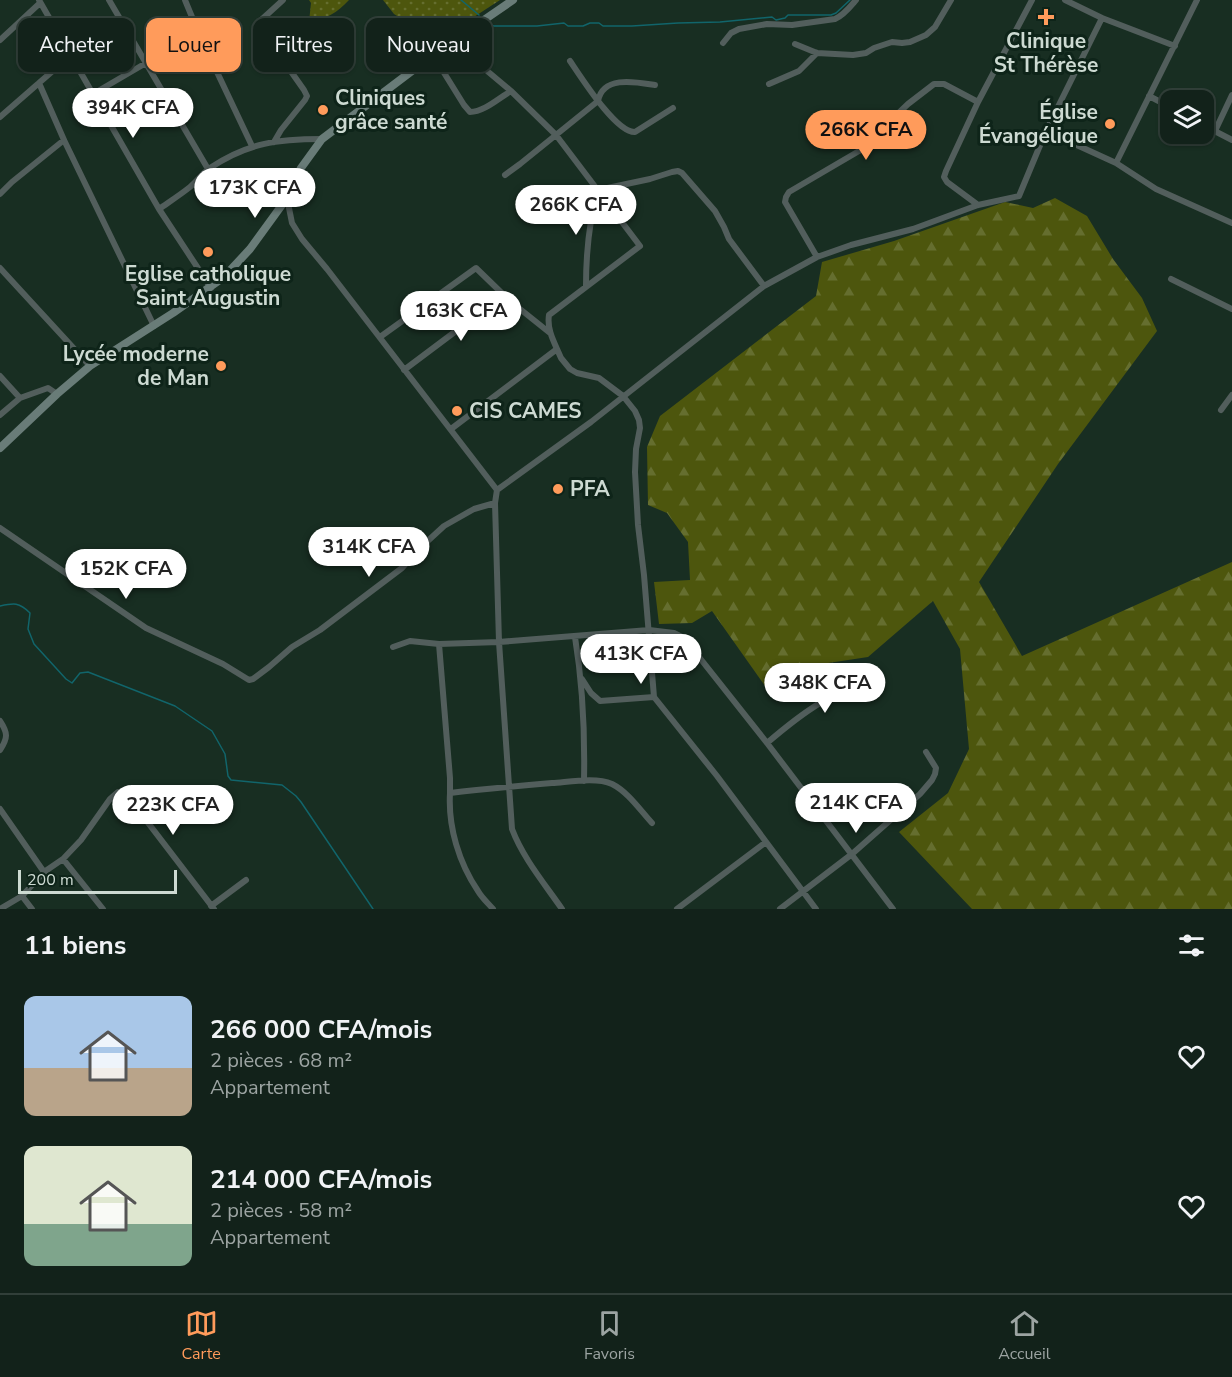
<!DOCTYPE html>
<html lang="fr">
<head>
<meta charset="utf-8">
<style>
	body { margin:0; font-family:"Nunito Sans",sans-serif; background:#1b2a23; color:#f1f3f6; height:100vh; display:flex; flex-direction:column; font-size:22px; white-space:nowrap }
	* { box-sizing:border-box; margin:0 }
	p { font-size:20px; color:#9ca4a2 }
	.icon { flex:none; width:33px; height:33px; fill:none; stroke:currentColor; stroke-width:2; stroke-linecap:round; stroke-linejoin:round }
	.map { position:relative; height:909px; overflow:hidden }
	.panel { display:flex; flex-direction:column; background:#12221a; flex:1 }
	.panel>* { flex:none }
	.banner { position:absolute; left:18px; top:18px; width:600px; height:54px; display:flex; gap:12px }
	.buttons { position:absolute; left:1160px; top:90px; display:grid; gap:12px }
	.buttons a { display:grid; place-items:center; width:54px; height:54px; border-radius:12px; background:#12221a; box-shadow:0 2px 4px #0004,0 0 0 2px #313f39; font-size:30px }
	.scale { position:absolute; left:18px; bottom:15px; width:159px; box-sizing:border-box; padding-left:6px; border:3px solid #cddad2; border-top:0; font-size:16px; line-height:21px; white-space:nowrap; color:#cddad2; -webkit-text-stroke:4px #0e2419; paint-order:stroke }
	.price { position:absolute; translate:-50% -51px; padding:0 14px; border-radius:21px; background:#fff; color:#222; font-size:20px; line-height:39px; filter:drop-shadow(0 2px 3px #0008) }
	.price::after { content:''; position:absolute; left:50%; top:36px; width:18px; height:14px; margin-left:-9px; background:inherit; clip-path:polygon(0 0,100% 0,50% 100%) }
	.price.current { background:#ff9b5b; color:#111 }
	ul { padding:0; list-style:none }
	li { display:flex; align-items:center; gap:18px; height:150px; padding:0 24px }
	li span { display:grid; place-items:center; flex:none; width:168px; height:120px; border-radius:12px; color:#555 }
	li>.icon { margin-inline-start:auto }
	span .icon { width:72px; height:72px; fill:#fffc; stroke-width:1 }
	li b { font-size:26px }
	h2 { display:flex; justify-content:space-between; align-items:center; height:72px; padding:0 24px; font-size:26px }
	.chip { padding:0 21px; border-radius:12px; background:#12221a; box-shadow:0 2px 4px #0004,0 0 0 2px #313f39; font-size:21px; line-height:54px }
	.chip.current { background:#ff9b5b; color:#111 }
	.menu { display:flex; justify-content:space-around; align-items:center; height:84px; border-top:2px solid #313f39; background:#12221a; font-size:16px; color:#9ca4a2 }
	.menu a { display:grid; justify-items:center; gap:3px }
	.menu .current { color:#ff9b5b }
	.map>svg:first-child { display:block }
	.green { fill:url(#green-dots) }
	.forest { fill:url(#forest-firs) }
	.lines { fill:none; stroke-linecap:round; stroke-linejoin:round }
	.stream { stroke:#11656b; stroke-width:1.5 }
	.minor { stroke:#525e5c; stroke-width:6 }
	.secondary { stroke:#697c78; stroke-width:8 }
	.poi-dot { fill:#ff9b5b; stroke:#0e2419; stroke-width:2 }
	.labels { text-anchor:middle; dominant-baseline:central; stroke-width:6; stroke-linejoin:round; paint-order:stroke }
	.poi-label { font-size:21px; font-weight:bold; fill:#cddad2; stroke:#0e2419; text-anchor:start }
</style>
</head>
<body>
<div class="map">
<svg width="1232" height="909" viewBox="0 0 1232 909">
	<defs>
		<pattern id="green-dots" width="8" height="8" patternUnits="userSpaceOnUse" patternTransform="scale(1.5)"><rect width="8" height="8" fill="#4d560d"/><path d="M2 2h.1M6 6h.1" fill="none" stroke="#656e2f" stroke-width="1.8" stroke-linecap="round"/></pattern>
		<pattern id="forest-firs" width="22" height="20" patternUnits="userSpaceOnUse" patternTransform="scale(1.5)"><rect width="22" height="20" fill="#4d560d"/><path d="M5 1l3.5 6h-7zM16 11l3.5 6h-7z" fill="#656e2f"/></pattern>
	</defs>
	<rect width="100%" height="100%" fill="#182e22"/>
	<path class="green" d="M309,0h40c-12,13 -23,19 -40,22l2,-19z
		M383,0h117l-63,41 -43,-27z"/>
	<path class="forest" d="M1055,198l32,18 26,43 29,39 15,33 -99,133 -79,118 43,74 210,-94v347h-260l-73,-77 49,-39 21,-44 -9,-100 -27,-48 -65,56 -53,8 -45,28 -58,-82 -20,12 -33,1 -5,-42 36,-2 -2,-38 -21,-29 -19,-8 -1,-58 13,-31 156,-120 6,-34 72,-21 111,-39 28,6z"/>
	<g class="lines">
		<path class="stream" d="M461,0l18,15
			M488,24l6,2h43l27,-3 4,3h15l7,-3h9l4,3h29l46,-3 42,-1 52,-5 4,3 9,-2 3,-3h43l5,-2 14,-13
			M0,606c14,-3 19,-4 30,7l-2,16 6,15 32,35 6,4 8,-10 8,-1 87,34 37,25 13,23 3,22 3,4 51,5 14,11 5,6 72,107"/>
		<path class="minor" d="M39,0l120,209 52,79
			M109,0l99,169
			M185,0l14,34 53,112
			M1065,0l37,18 73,28
			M0,40l40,-37
			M723,43l8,-10 8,-4 28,-5 25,1 43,-6c9,-4 15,-12 21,-19
			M795,44l22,9 36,2 13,-2 8,-5 18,-6 10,1 8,-1 16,-7 9,-8 16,-27
			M433,55l31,50 6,7c14,0 29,-14 41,-21
			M570,61c11,16 46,72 65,71l38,-24
			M39,83l25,57 90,186
			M769,84l30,-13 18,-18
			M93,94l53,-31 53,-29
			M1149,96l21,11
			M0,117l71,-62
			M1203,125l29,15
			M1046,131l70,32 40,26 76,34
			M1215,131l17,-36
			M274,142l7,-12 24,-30 2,-4 -3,-6 -45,-64 1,-5 23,-21
			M1116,163l81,-163
			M505,175l15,-11 78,-63c5,-26 38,-19 57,-16
			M0,194l12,-12 52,-42
			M287,198l5,25 10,16 25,30 170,221 -2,13 4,139 13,187c11,29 32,54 50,80
			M978,205l-31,-23 -3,-5 2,-6 32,-69 54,-102
			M159,209c10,-7 21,-14 31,-22 7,-6 13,-14 20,-19 37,-25 68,-29 112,-29
			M817,257l-32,-55 1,-5 3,-5 70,-41 49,-47 26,-20h10l34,18
			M0,268l90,98
			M1171,279l61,30
			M586,286c0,-33 3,-65 12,-96l52,-11 22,-7 6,-1 4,2 33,38 9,16 5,12 35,47
			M380,337l96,-69 34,33 40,32
			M557,349l4,9 9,11 7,4 22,5 24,18 12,15 4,9 1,8 -4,21 -1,23 3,53 6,50 10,122 63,79 99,133
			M404,370l100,-75
			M0,376l20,22 28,-10 9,6
			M1221,410l11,-15
			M0,415l20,-17
			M451,429l106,-80c-5,-11 -10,-22 -8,-34l91,-69 -84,-111 -45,-44 -25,-21 -3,-8 -2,-8 -3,-30
			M497,490l94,-68 173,-136 53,-29 34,-12 62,-16 65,-24 41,-9 27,-65 56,-113
			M0,528l146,100 77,36 26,16 4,-1 16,-12 23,-20 28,-17 82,-62 17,-19 25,-23 30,-17 21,-6
			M575,637c8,49 10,94 9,144
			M439,644l11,134v15c34,-4 68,-7 102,-10 17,-1 44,-6 60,1 16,8 28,26 40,39
			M393,647l17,-6 29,3 60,-2 150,-12 25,3 10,5 83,105 126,166
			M582,679l9,14 9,8 54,-4
			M0,721c8,12 8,17 0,29
			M767,743c35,-30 68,-55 114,-64
			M450,793c-2,34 9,70 28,98 4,7 10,12 15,18
			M0,809l44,63
			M63,859l40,50
			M22,896l10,13
			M211,906l35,-26
			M0,909l22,-13 22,-24 19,-13 18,-19 29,-41 8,-7h5l3,2 88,115
			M677,909l89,-67
			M780,909l72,-55 68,-60 12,-14 3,-6 1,-6 -10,-16"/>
		<path class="secondary" d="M0,448l57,-54 33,-28 83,-53 51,-36 26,-28 24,-33 13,-18 14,-30 21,-29 111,-84 80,-55"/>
	</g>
	<g class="poi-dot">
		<path d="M1043 8h6v6h6v6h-6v6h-6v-6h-6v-6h6z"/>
		<circle cx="323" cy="110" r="6"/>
		<circle cx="1110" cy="124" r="6"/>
		<circle cx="208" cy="252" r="6"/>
		<circle cx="221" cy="366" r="6"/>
		<circle cx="457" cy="411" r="6"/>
		<circle cx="558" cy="489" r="6"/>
	</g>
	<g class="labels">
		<g class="poi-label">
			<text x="1046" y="41" text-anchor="middle">Clinique<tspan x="1046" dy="24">St Thérèse</tspan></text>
			<text x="335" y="98">Cliniques<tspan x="335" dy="24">grâce santé</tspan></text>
			<text x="1098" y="112" text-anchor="end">Église<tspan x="1098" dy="24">Évangélique</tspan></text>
			<text x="208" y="274" text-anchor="middle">Eglise catholique<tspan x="208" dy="24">Saint Augustin</tspan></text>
			<text x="209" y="354" text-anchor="end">Lycée moderne<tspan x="209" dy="24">de Man</tspan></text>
			<text x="469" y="411">CIS CAMES</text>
			<text x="570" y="489">PFA</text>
		</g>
	</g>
</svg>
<div class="buttons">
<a><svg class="icon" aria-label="layers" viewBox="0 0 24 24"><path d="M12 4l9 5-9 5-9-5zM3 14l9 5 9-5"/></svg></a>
</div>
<div class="scale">200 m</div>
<b class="price" style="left:133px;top:139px">394K CFA</b>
<b class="price current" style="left:866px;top:161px">266K CFA</b>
<b class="price" style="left:255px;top:219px">173K CFA</b>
<b class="price" style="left:576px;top:236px">266K CFA</b>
<b class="price" style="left:461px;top:342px">163K CFA</b>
<b class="price" style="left:369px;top:578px">314K CFA</b>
<b class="price" style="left:126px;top:600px">152K CFA</b>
<b class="price" style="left:641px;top:685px">413K CFA</b>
<b class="price" style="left:825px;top:714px">348K CFA</b>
<b class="price" style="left:856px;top:834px">214K CFA</b>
<b class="price" style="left:173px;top:836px">223K CFA</b>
<div class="banner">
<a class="chip">Acheter</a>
<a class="chip current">Louer</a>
<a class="chip">Filtres</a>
<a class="chip">Nouveau</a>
</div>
</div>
<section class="panel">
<h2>11 biens<svg class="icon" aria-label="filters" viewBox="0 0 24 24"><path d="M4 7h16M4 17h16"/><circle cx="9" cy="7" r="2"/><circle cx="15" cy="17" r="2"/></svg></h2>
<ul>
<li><span style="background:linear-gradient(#a9c7e8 60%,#b9a48a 0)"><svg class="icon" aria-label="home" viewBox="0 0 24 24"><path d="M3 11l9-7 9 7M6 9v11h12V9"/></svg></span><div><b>266 000 CFA/mois</b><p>2 pièces · 68 m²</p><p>Appartement</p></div><svg class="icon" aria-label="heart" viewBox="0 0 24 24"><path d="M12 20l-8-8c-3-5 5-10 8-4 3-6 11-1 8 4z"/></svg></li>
<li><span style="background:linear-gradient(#dfe7d0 65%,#7fa58c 0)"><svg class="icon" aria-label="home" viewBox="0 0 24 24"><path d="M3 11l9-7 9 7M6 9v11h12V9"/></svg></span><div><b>214 000 CFA/mois</b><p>2 pièces · 58 m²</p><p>Appartement</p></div><svg class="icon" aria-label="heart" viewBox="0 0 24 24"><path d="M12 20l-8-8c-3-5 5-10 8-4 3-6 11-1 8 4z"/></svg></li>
</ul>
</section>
<nav class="menu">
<a class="current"><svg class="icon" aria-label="map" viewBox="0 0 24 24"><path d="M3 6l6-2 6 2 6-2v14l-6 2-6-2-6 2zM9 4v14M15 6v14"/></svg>Carte</a>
<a><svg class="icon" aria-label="saved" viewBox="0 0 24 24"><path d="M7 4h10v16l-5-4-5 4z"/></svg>Favoris</a>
<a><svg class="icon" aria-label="home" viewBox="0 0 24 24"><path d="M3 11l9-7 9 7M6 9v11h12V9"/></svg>Accueil</a>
</nav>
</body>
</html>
